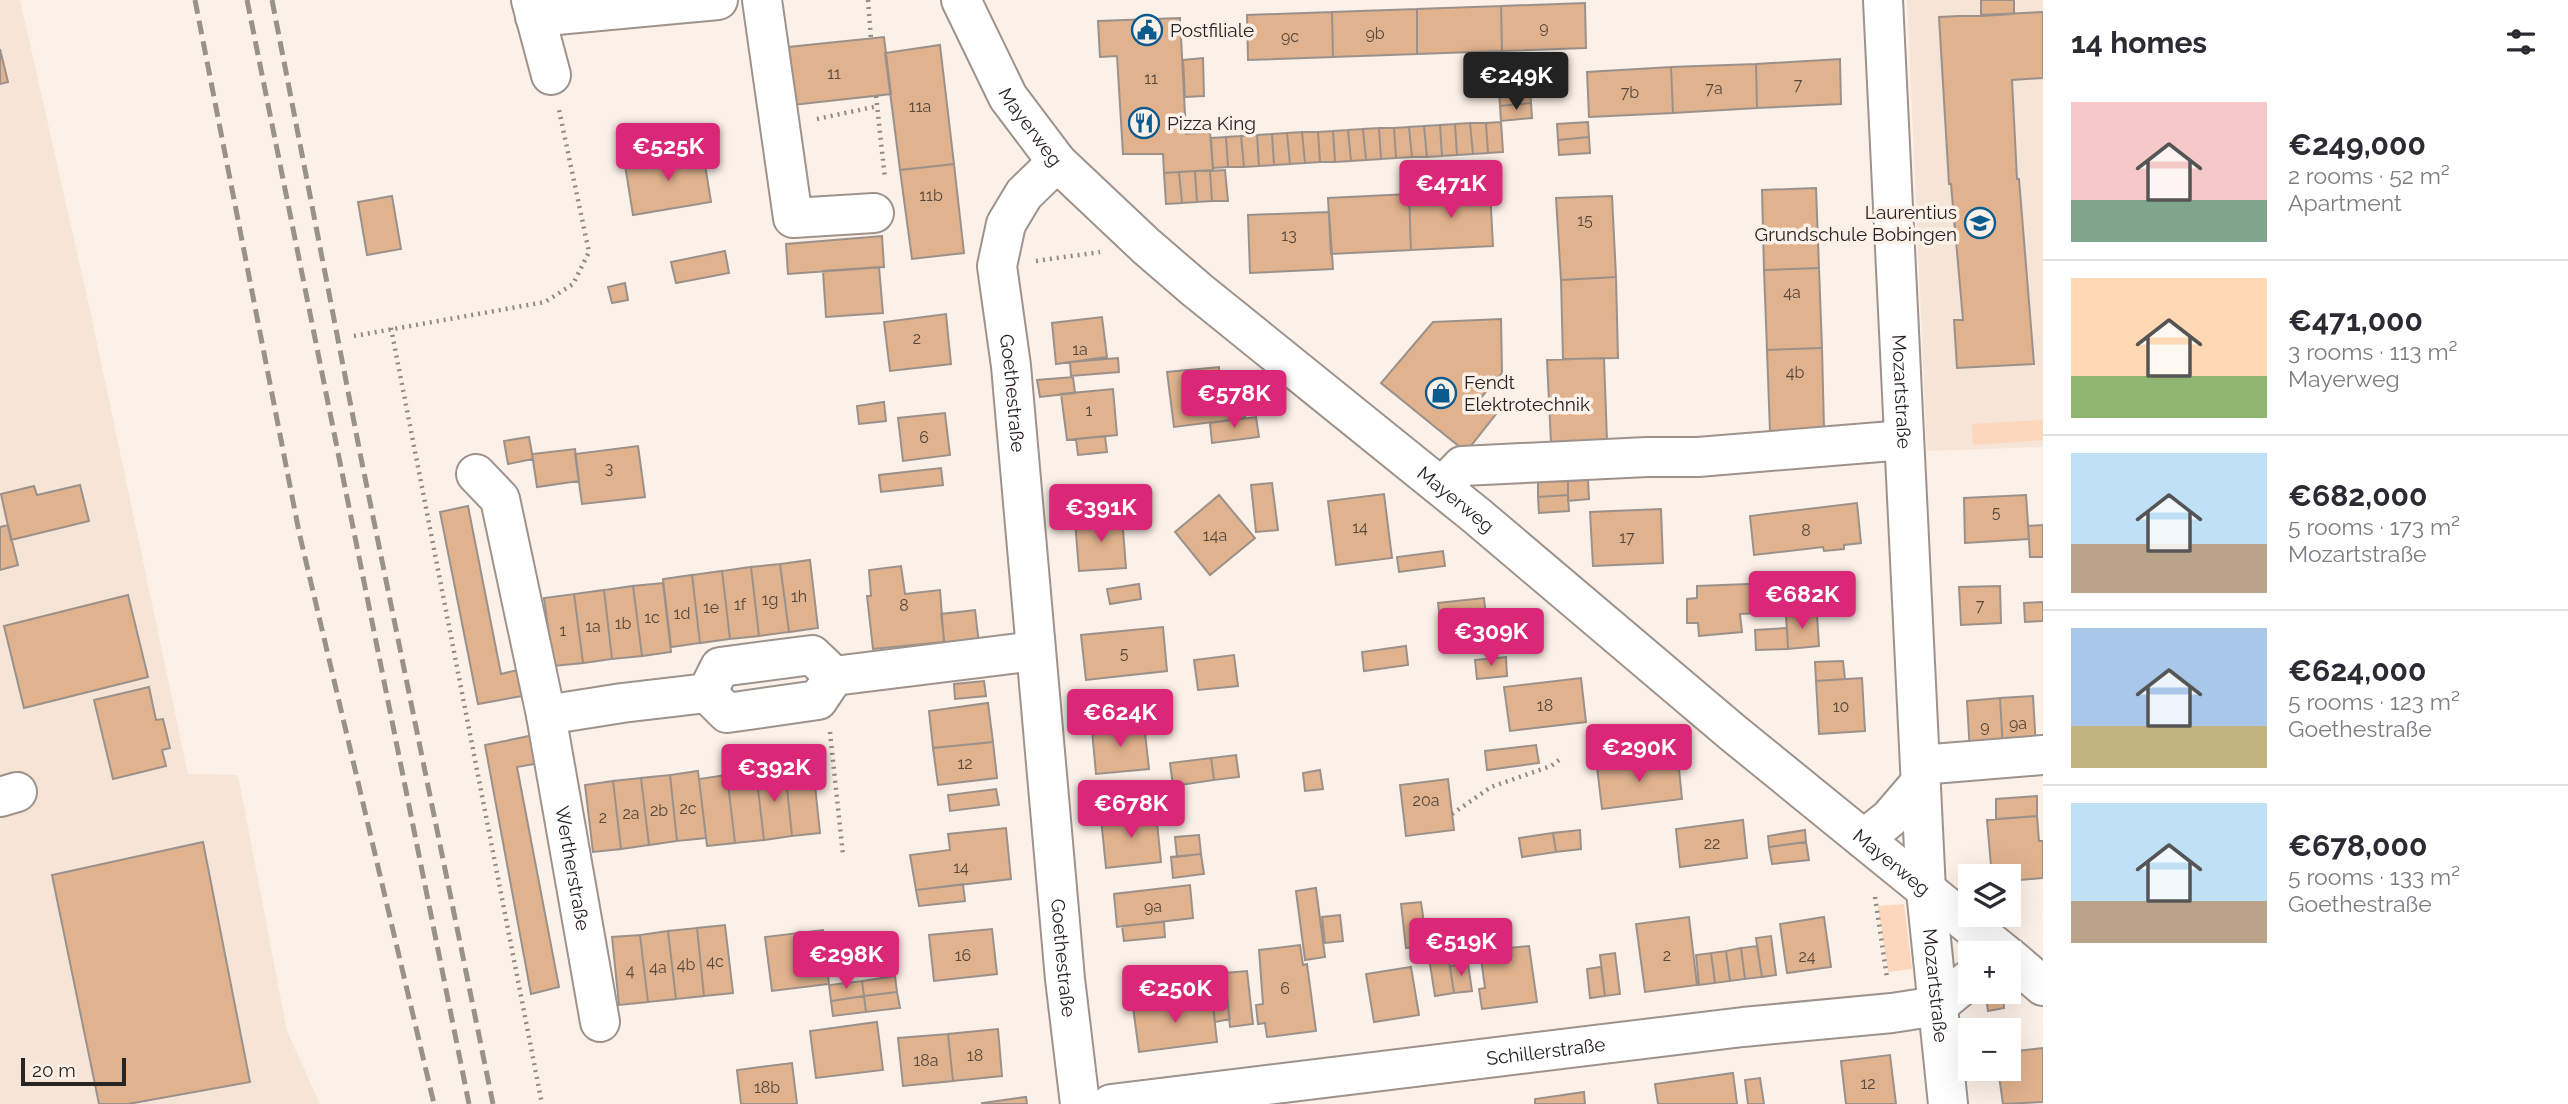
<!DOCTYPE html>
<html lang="en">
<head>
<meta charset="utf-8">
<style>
	body { margin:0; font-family:Raleway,sans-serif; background:#f2f2f3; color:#2b2b33; height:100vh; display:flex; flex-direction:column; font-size:26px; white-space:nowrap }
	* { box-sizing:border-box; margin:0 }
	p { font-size:23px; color:#7c7c81 }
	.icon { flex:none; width:38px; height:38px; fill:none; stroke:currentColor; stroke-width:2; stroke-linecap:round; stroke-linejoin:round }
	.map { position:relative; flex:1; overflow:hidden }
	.sheet { display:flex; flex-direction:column; background:#fff; width:525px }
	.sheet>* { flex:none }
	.tools { position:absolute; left:1958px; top:864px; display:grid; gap:14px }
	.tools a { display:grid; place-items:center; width:63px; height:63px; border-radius:0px; background:#fff; box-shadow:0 7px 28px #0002; font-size:35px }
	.scale { position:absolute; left:21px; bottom:18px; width:105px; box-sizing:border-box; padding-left:7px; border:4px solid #282421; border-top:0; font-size:19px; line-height:24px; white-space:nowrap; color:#282421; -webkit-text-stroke:5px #fcf1e8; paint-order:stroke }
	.price { position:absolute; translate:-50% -60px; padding:0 16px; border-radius:7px; background:#db2777; color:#fff; font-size:23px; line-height:46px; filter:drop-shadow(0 2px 4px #0008) }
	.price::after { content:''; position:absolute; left:50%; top:42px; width:21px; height:16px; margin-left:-10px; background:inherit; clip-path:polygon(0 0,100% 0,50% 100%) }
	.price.current { background:#222; color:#fff }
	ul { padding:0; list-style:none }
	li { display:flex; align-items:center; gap:21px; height:175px; padding:0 28px }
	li+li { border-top:2px solid #e1e1e2 }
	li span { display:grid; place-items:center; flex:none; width:196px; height:140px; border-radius:0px; color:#555 }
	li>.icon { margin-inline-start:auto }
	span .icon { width:84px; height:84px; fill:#fffc; stroke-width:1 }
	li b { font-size:30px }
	h2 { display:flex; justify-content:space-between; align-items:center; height:84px; padding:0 28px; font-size:30px }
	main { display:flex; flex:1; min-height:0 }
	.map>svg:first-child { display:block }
	.built { fill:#f6e4d7 }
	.green { fill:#fcd7bc }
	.building { fill:#e0b28e; stroke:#9b918a; stroke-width:2 }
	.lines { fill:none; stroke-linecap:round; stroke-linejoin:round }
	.minor-casing { stroke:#9e938c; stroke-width:42 }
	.path { stroke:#928a84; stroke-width:4.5; stroke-dasharray:2 5; stroke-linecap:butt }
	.minor { stroke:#fff; stroke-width:38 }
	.rail { stroke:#99928b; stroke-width:5; stroke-dasharray:14 7; stroke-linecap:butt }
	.labels { text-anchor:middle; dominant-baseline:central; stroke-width:7; stroke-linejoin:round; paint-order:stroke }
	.number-label { font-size:16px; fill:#56483c }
	.poi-label { font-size:19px; fill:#282421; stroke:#fcf1e8; text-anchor:start }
	.street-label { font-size:19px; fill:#282421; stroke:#fcf1e8 }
</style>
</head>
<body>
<main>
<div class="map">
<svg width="2043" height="1104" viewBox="0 0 2043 1104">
	<rect width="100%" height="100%" fill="#fcf1e8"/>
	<path class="built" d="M0,0h20l70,310 98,464 50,1 49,256 33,73h-320z
		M1907,0h136v447l-116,4z"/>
	<path class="green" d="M2043,420v20l-70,5 -1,-21z
		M1904,904l8,65 -24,3 -10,-66z"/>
	<path class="building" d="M1981,0h33v14l-33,2z
		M1585,3l1,45 -84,3 -1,-45z
		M1501,6l1,45 -85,3v-45z
		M1417,9v45l-84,3 -1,-45z
		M1332,12l1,45 -85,3 -1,-45z
		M2043,12v66l-31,2 5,99h2l15,185 -77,4 -3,-48h9l-12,-136h-2l-10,-167z
		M1180,18l6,116 24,-2 3,38 -49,3 -1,-19h-40l-6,-98 -17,1 -2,-36z
		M884,37l7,57 -107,12 -5,-58z
		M940,45l14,119 -54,6 -15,-117z
		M0,49l8,33 -8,2z
		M1203,58l1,38 -19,1 -2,-37z
		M1840,59l1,45 -84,4 -1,-44z
		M1756,64l1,44 -84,5 -2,-46z
		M1671,67l2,46 -84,4 -2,-45z
		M1529,72l1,16 -31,3v-16z
		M1530,88l1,15 -31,3 -1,-15z
		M1531,103l1,15 -31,3 -1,-15z
		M1501,122l2,30 -15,1 -2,-30z
		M1588,122l1,15 -31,3 -1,-16z
		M1470,123h16l2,30 -15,1z
		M1470,123l3,31 -16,1 -2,-31z
		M1455,124l2,31 -15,1 -2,-31z
		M1440,125l2,31 -15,1 -3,-31z
		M1424,126l3,31h-15l-3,-30z
		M1409,127l3,30 -16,1 -2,-30z
		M1379,128h15l2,30 -15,1z
		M1379,128l2,31 -15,1 -3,-31z
		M1363,129l3,31 -15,1 -3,-31z
		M1348,130l3,31 -16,1 -2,-31z
		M1333,131l2,31h-15l-2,-30z
		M1302,132h16l2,30 -15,1z
		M1302,132l3,31 -15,1 -3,-31z
		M1287,133l3,31 -16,1 -2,-31z
		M1272,134l2,31 -15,1 -2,-31z
		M1257,135l2,31 -15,1 -3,-31z
		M1241,136l3,31h-16l-2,-30z
		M1226,137l2,30 -15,1 -2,-30z
		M1589,137l1,16 -31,2 -1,-15z
		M703,152l8,50 -78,13 -8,-50z
		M954,164l10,89 -52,6 -12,-89z
		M1225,170l3,31h-16l-2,-30z
		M1195,171l2,31 -15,1 -3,-31z
		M1195,171h15l2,30 -15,1z
		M1179,172l3,31 -16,1 -2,-31z
		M1816,188l3,80 -55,2 -2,-80z
		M1490,190l3,56 -82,4 -2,-56z
		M1409,194l2,56 -80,4 -3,-56z
		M392,196l9,53 -34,6 -9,-53z
		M1612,196l4,81 -55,3 -5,-82z
		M1329,212l4,57 -83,4 -2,-58z
		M882,236l2,31 -96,7 -2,-30z
		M725,251l4,22 -53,10 -5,-21z
		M879,267l4,46 -57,4 -3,-46z
		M1819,268l3,80 -55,2 -3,-80z
		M1616,277l2,81 -55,1 -2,-79z
		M625,283l3,17 -16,3 -4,-16z
		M946,314l5,50 -61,7 -6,-49z
		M1102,317l5,40 -51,7 -4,-41z
		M1501,319l1,54 -22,26 16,15 -30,38 -85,-69 52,-61z
		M1822,348l2,81 -54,2 -3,-81z
		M1118,358l1,14 -48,4 -1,-14z
		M1604,358l3,83 -56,2 -4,-83z
		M1219,367v8l21,-3 5,46 -71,9 -7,-55z
		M1073,377l2,16 -35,4 -3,-17z
		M1113,389l4,46 -50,5 -6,-46z
		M884,402l2,19 -27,3 -2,-18z
		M945,413l5,42 -47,6 -5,-43z
		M1256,417l3,20 -47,6 -2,-20z
		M1105,436l2,16 -29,3 -2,-16z
		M529,437l4,22 -25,5 -4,-23z
		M638,446l7,51 -63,7 -7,-50z
		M575,449l4,32 -42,6 -5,-33z
		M941,468l2,17 -62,7 -2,-17z
		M1588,480l1,19 -21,2v-20z
		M1568,481v14l-30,2v-15z
		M1272,483l6,47 -22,2 -5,-47z
		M80,485l9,36 -78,19 -10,-46 33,-8 3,9z
		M1384,494l8,64 -56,7 -8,-64z
		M1219,495l36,43 -45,37 -35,-43z
		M1568,495l1,16 -30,2 -1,-16z
		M2026,495l3,44 -64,4 -1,-45z
		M1857,503l4,40 -17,2v4l-20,2 -1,-4 -69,8 -4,-39z
		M468,506l33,168 21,-5 6,26 -50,9 -38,-192z
		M1661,509l2,54 -70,3 -3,-54z
		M1122,517l4,51 -47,3 -4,-50z
		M8,525l10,40 -18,5v-43z
		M2043,525v32h-13l-2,-31z
		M1443,551l2,15 -46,6 -2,-15z
		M810,560l8,68 -29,4 -9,-68z
		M780,564l9,68 -30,4 -8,-69z
		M901,566l4,28 35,-4 4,52 -71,7 -6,-53h4l-2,-26z
		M751,567l8,69 -29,3 -8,-68z
		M722,571l8,68 -30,4 -8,-68z
		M692,575l8,68 -29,4 -8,-68z
		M663,583l8,69 -29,4 -9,-70z
		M1774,583l1,29 -35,2 2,18 -43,4 -1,-13h-11v-24l10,-1v-12z
		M1139,584l2,15 -31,5 -3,-15z
		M633,586l9,70 -30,3 -8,-69z
		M2000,586l1,37 -40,2 -2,-38z
		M604,590l8,69 -29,4 -9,-69z
		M574,594l9,69 -30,3 -9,-68z
		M128,595l20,82 -124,31 -20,-82z
		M1484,598l5,44 -46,5 -5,-44z
		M2043,602v19l-18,1 -1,-19z
		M975,610l4,34 -34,3 -4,-33z
		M1817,614l2,32 -31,3 -2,-34z
		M1163,627l4,44 -81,9 -5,-45z
		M1787,628l1,21 -32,1 -1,-20z
		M1406,646l2,19 -44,6 -2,-19z
		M1234,655l4,31 -40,4 -4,-30z
		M1506,657l1,19 -30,3 -2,-19z
		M1843,661l2,18 -29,2 -1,-19z
		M1581,678l5,44 -76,9 -6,-44z
		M1862,678l3,53 -46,3 -3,-53z
		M984,681l2,15 -31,3 -1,-15z
		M149,687l7,33 7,-1 7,29 -8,2 4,16 -53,13 -19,-79z
		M2033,696l3,52 -33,2 -3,-52z
		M2000,698l3,52 -33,3 -3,-52z
		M988,703l5,39 -60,6 -4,-37z
		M1144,724l5,45 -53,5 -4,-44z
		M534,735l6,28 -23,4 42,220 -28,7 -46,-249z
		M993,742l4,36 -59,7 -5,-37z
		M1536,745l3,18 -52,7 -2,-19z
		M1236,755l3,22 -25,3 -3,-22z
		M1211,758l3,22 -41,6 -3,-23z
		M1678,759l4,40 -80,10 -5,-42z
		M813,766l7,67 -28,3 -7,-67z
		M785,769l7,67 -28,4 -8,-68z
		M1320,770l3,19 -18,2 -2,-18z
		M698,771l8,67 -29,3 -7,-66z
		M756,772l8,68 -29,3 -8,-68z
		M670,775l7,66 -28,4 -8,-67z
		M727,775l8,68 -28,3 -8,-67z
		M641,778l8,67 -28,4 -8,-68z
		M1448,779l6,51 -48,6 -6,-51z
		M613,781l8,68 -28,3 -8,-67z
		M996,789l3,16 -49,6 -2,-16z
		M2037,796v20l-41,3v-20z
		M1156,813l5,49 -55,6 -5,-50z
		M2037,816l2,25h4v37l-34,3v-4h-17l-5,-57z
		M1743,820l4,38 -67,9 -4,-38z
		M1006,828l5,51 -95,11 -6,-35 40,-5 -2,-16z
		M1580,830l1,19 -25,3 -3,-19z
		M1805,830l1,12 -37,5 -1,-11z
		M1553,833l3,19 -34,5 -3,-19z
		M1199,835l2,19 -24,3 -2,-20z
		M203,842l47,240 -122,22h-29l-47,-229z
		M1806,842l3,18 -37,4 -3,-17z
		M1201,854l3,20 -31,4 -2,-21z
		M963,884l2,17 -46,5 -3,-16z
		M1190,885l3,33 -76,9 -3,-33z
		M1316,888l9,69 -20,3 -9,-69z
		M1421,902l6,43 -21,3 -5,-44z
		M1340,915l3,26 -18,2 -3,-26z
		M1689,917l8,68 -52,7 -9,-68z
		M1824,917l7,50 -44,6 -7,-49z
		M1164,922l1,15 -41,4 -2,-15z
		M725,925l8,68 -29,3 -7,-68z
		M697,928l7,68 -28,3 -8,-68z
		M992,929l5,45 -63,7 -5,-46z
		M823,930l6,54 -57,7 -7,-54z
		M668,931l8,68 -28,3 -8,-67z
		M640,935l8,67 -29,3 -7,-68z
		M1771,936l5,39 -14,2 -6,-39z
		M1446,942l8,51 -19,3 -8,-51z
		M1300,945l3,20 4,-1 9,67 -49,6 -2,-14 -7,1 -2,-19 7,-1 -4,-54z
		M1529,946l8,56 -55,7 -3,-20 6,-1 -5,-37z
		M1757,946l5,31 -17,2 -4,-31z
		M1741,948l4,31 -15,2 -4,-30z
		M1726,951l4,30 -15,2 -4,-30z
		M1615,953l5,41 -15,2 -5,-41z
		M1711,953l4,30 -16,2 -3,-30z
		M1468,964l4,27 -18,2 -4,-27z
		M1411,967l8,48 -45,7 -8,-48z
		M1601,967l4,29 -15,2 -3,-29z
		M1247,971l6,53 -23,3 -6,-54z
		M1224,973l6,46 -15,3 -5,-47z
		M895,976l2,16 -33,4 -2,-15z
		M862,981l2,15 -33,5 -2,-16z
		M897,992l3,16 -34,4 -2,-16z
		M2003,995l1,13 -16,3 -2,-14z
		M864,996l2,16 -33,4 -2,-15z
		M1212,998l5,44 -78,10 -6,-45z
		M877,1022l6,48 -67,8 -6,-47z
		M998,1029l4,47 -49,5 -5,-47z
		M948,1034l5,47 -50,5 -5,-48z
		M2043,1048v54l-40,2 -5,-35h11v-17z
		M1890,1055l6,49h-50l-5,-43z
		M792,1063l5,41h-56l-4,-34z
		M1733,1073l4,31h-79l-3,-20z
		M1760,1078l4,26h-16l-3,-24z
		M1584,1092l1,12h-50v-5z
		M1026,1097l1,7h-45v-1z"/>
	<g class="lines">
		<g class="minor-casing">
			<g id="minor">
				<path d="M531,0l20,75"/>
				<path d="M762,0l31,218 81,-5"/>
				<path id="s1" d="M961,0l47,97 49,65 89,84 51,44 280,226 255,216 273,222"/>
				<path id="s2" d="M1883,0l43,891 22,213"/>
				<path d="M535,17l183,-17"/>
				<path id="s3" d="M1057,162l-33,32 -18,30 -9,42 14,100 54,613 15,125"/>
				<path id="s4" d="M476,474l24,25 46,216 54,307"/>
				<path d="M1442,487l20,-21 185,-9h51l206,-17"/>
				<path d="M707,693l20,20 91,-13 16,-24"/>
				<path d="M546,715l76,-12 85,-10 13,-26 92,-12 22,21 201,-25"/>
				<path d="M1920,765l123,-10"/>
				<path d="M0,797l17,-5"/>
				<path d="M1864,839l26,-21 30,-35"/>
				<path d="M2009,957l34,29"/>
				<path id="s5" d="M1111,1104l632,-77 149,-14 45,-7 33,-27"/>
			</g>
		</g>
		<path class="path" d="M868,0l3,39
			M876,96l9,83
			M817,119l61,-13
			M1036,261l64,-9
			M391,328l151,776
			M354,336l191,-34 28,-18 16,-32 -30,-142
			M830,732l13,123
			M1452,814l39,-27 60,-21 12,-9
			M1875,897l12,81"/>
		<use href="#minor" class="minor"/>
		<path class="rail" d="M195,0l104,532 135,572
			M247,0l222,1104
			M272,0l89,458 132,646"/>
	</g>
	<defs>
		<g id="civic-ring" transform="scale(1.575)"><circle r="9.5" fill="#fcf1e8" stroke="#0c5b8e" stroke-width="1.5"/><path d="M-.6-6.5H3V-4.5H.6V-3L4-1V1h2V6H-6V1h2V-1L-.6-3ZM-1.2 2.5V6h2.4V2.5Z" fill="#0c5b8e"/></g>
		<g id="restaurant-ring" transform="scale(1.575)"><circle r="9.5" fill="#fcf1e8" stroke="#0c5b8e" stroke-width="1.5"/><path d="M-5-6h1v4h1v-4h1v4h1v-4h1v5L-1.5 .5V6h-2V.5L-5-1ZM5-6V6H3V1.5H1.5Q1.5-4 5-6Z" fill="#0c5b8e"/></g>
		<g id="school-ring" transform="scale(1.575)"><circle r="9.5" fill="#fcf1e8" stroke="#0c5b8e" stroke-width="1.5"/><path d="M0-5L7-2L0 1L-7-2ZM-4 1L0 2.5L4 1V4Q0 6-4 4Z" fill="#0c5b8e"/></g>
		<g id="shop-ring" transform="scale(1.575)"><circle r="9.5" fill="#fcf1e8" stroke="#0c5b8e" stroke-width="1.5"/><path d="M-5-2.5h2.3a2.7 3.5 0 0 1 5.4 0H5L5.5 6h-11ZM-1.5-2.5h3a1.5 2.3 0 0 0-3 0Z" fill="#0c5b8e"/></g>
	</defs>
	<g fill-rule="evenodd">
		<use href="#civic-ring" x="1147" y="30"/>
		<use href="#restaurant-ring" x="1144" y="123"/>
		<use href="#school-ring" x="1980" y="223"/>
		<use href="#shop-ring" x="1441" y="393"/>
	</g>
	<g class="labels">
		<g class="number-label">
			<text x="1544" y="27">9</text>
			<text x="1375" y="33">9b</text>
			<text x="1290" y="36">9c</text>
			<text x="834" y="73">11</text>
			<text x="1151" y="78">11</text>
			<text x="1798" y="84">7</text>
			<text x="1714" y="88">7a</text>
			<text x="1630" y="92">7b</text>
			<text x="920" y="106">11a</text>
			<text x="931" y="195">11b</text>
			<text x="1585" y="220">15</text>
			<text x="1289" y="235">13</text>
			<text x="1792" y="292">4a</text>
			<text x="917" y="338">2</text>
			<text x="1080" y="349">1a</text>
			<text x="1795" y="372">4b</text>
			<text x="1089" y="410">1</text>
			<text x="924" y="437">6</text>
			<text x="609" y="468">3</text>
			<text x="1996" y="512">5</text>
			<text x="1360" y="527">14</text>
			<text x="1806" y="530">8</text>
			<text x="1215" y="535">14a</text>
			<text x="1627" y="537">17</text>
			<text x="799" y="596">1h</text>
			<text x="770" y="599">1g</text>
			<text x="740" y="604">1f</text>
			<text x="904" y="605">8</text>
			<text x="1980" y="605">7</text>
			<text x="711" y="607">1e</text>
			<text x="682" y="613">1d</text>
			<text x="652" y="617">1c</text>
			<text x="623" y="623">1b</text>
			<text x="593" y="626">1a</text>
			<text x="563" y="630">1</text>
			<text x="1124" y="653">5</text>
			<text x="1545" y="705">18</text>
			<text x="1841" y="706">10</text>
			<text x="2018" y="723">9a</text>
			<text x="1985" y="726">9</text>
			<text x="965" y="763">12</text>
			<text x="1426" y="800">20a</text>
			<text x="688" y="808">2c</text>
			<text x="659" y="810">2b</text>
			<text x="631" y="813">2a</text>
			<text x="603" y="817">2</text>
			<text x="1712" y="843">22</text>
			<text x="961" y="867">14</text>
			<text x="1153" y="906">9a</text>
			<text x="963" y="955">16</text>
			<text x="1667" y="955">2</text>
			<text x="1807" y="956">24</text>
			<text x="715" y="961">4c</text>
			<text x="686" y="964">4b</text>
			<text x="658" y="967">4a</text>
			<text x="630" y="970">4</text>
			<text x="1285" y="988">6</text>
			<text x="975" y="1055">18</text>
			<text x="926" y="1060">18a</text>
			<text x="1868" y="1083">12</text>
			<text x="767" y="1087">18b</text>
		</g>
		<g class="poi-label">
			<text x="1170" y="30">Postfiliale</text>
			<text x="1167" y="123">Pizza King</text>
			<text x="1957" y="212" text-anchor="end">Laurentius<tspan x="1957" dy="22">Grundschule Bobingen</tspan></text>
			<text x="1464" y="382">Fendt<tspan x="1464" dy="22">Elektrotechnik</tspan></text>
		</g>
		<g class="street-label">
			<text stroke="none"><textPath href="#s1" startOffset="145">Mayerweg</textPath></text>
			<text stroke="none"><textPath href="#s2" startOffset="392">Mozartstraße</textPath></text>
			<text stroke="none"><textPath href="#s3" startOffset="252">Goethestraße</textPath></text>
			<text stroke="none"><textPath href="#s1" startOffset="712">Mayerweg</textPath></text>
			<text stroke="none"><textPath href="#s1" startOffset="1279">Mayerweg</textPath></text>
			<text stroke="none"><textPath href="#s4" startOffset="411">Wertherstraße</textPath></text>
			<text stroke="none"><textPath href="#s3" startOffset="819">Goethestraße</textPath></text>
			<text stroke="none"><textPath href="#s2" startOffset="987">Mozartstraße</textPath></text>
			<text stroke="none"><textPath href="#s5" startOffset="438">Schillerstraße</textPath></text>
		</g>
	</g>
</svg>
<div class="tools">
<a><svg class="icon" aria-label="layers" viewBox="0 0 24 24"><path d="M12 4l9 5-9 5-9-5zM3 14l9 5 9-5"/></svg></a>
<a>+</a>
<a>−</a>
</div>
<div class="scale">20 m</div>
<b class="price current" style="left:1516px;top:112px">€249K</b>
<b class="price" style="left:668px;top:183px">€525K</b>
<b class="price" style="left:1451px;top:220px">€471K</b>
<b class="price" style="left:1234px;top:430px">€578K</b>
<b class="price" style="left:1101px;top:544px">€391K</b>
<b class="price" style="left:1802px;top:631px">€682K</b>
<b class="price" style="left:1491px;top:668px">€309K</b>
<b class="price" style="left:1120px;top:749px">€624K</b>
<b class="price" style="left:1639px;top:784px">€290K</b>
<b class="price" style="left:774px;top:804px">€392K</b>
<b class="price" style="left:1131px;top:840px">€678K</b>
<b class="price" style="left:1461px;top:978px">€519K</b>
<b class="price" style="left:846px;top:991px">€298K</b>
<b class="price" style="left:1175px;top:1025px">€250K</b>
</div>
<section class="sheet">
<h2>14 homes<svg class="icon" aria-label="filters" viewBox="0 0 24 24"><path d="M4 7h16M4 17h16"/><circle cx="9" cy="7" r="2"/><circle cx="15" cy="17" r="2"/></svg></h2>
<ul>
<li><span style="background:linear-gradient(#f6c9c9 70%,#7fa58c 0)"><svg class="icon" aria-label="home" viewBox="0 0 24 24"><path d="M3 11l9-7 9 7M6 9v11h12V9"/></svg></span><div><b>€249,000</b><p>2 rooms · 52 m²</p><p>Apartment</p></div></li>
<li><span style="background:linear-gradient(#ffd9b3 70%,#8fb573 0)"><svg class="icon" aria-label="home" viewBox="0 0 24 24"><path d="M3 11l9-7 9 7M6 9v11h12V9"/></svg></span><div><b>€471,000</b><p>3 rooms · 113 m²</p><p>Mayerweg</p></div></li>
<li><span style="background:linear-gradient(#bfe0f5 65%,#b9a48a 0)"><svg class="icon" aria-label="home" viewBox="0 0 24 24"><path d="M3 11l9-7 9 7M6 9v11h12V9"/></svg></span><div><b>€682,000</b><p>5 rooms · 173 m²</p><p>Mozartstraße</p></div></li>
<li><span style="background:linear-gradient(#a9c7e8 70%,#c2b280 0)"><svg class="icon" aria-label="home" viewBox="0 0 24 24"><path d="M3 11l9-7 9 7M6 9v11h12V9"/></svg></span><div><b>€624,000</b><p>5 rooms · 123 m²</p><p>Goethestraße</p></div></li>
<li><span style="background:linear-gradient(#bfe0f5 70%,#b9a48a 0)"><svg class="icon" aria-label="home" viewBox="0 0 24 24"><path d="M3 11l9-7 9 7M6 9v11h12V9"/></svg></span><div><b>€678,000</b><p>5 rooms · 133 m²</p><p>Goethestraße</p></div></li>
</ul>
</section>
</main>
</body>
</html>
